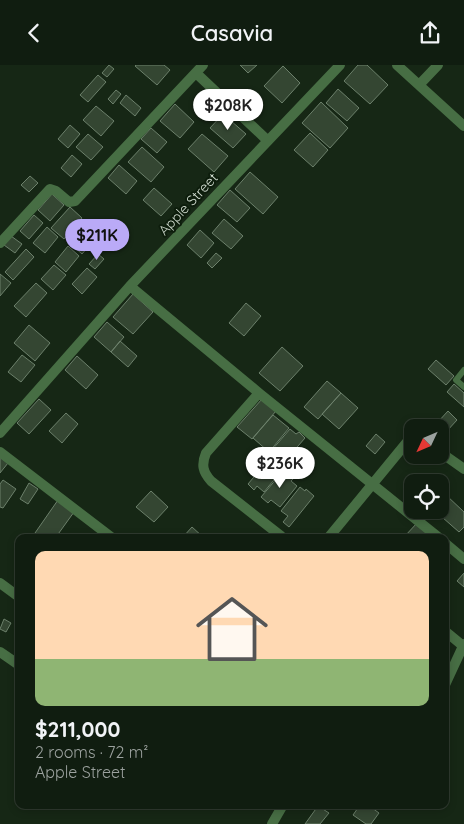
<!DOCTYPE html>
<html lang="en">
<head>
<meta charset="utf-8">
<style>
	body { margin:0; font-family:Quicksand,sans-serif; background:#1e2a1e; color:#f1f3f6; height:100vh; display:flex; flex-direction:column; font-size:19px; white-space:nowrap }
	* { box-sizing:border-box; margin:0 }
	p { font-size:16px; color:#9ca29f }
	.icon { flex:none; width:28px; height:28px; fill:none; stroke:currentColor; stroke-width:2; stroke-linecap:round; stroke-linejoin:round }
	.map { position:relative; flex:1; overflow:hidden }
	.details { position:absolute; left:15px; top:469px; width:434px; height:275px; display:flex; flex-direction:column; background:#101d10; border-radius:10px; box-shadow:0 2px 8px #0003,0 0 0 1px #303b30 }
	.details>* { flex:none }
	.needle { width:32px; rotate:226deg }
	.controls { position:absolute; left:404px; top:354px; display:grid; gap:10px }
	.controls a { display:grid; place-items:center; width:45px; height:45px; border-radius:10px; background:#101d10; box-shadow:0 2px 8px #0003,0 0 0 1px #303b30; font-size:25px }
	.price { position:absolute; translate:-50% -42px; padding:0 11px; border-radius:18px; background:#fff; color:#222; font-size:16px; line-height:32px; filter:drop-shadow(0 1px 2px #0008) }
	.price::after { content:''; position:absolute; left:50%; top:30px; width:15px; height:11px; margin-left:-8px; background:inherit; clip-path:polygon(0 0,100% 0,50% 100%) }
	.price.selected { background:#baaaf7; color:#111 }
	ul { padding:0; list-style:none }
	li { display:grid; align-content:center; gap:10px; height:265px; padding:0 20px }
	li span { display:grid; place-items:center; height:155px; border-radius:10px; color:#555 }
	li>.icon { margin-inline-start:auto }
	span .icon { width:90px; height:90px; fill:#fffc; stroke-width:1 }
	li b { font-size:21px }
	header { display:flex; justify-content:space-between; align-items:center; height:65px; padding:0 20px; background:#101d10; font-size:22px; font-weight:600 }
	.map>svg:first-child { display:block }
	.building { fill:#344632; stroke:#6c806b }
	.lines { fill:none; stroke-linecap:round; stroke-linejoin:round }
	.lane { stroke:#476e44; stroke-width:6 }
	.street { stroke:#476e44; stroke-width:10 }
	.labels { text-anchor:middle; dominant-baseline:central; stroke-width:4; stroke-linejoin:round; paint-order:stroke }
	.street-label { font-size:14px; fill:#d1dcd0; stroke:#0d1d0c }
</style>
</head>
<body>
<header><svg class="icon" aria-label="back" viewBox="0 0 24 24"><path d="M15 5l-7 7 7 7"/></svg>Casavia<svg class="icon" aria-label="share" viewBox="0 0 24 24"><path d="M12 15V3M7 8l5-5 5 5M5 13v7h14v-7"/></svg></header>
<div class="map">
<svg width="464" height="759" viewBox="0 0 464 759">
	<rect width="100%" height="100%" fill="#162715"/>
	<path class="building" d="M109,0l5,4 -7,8 -5,-4z
		M136,0h28l6,5 -13,15 -22,-19z
		M240,0h17l-9,8z
		M358,0h9l21,20 -18,19 -26,-23z
		M283,1l17,17 -18,20 -18,-17z
		M98,10l8,7 -18,20 -8,-7z
		M338,24l21,19 -12,13 -21,-18z
		M116,25l5,4 -8,10 -5,-5z
		M126,30l15,13 -6,8 -15,-13z
		M321,37l27,26 -18,20 -28,-25z
		M175,39l19,18 -14,16 -20,-17z
		M96,41l18,15 -13,15 -18,-16z
		M223,49l23,20 -13,14 -23,-20z
		M70,60l10,9 -12,14 -10,-9z
		M151,63l16,14 -10,11 -16,-14z
		M310,68l18,17 -15,17 -19,-17z
		M88,69l15,13 -12,13 -15,-13z
		M202,69l26,22 -14,16 -26,-23z
		M142,82l22,20 -13,15 -23,-20z
		M72,90l10,9 -11,13 -10,-9z
		M119,100l18,16 -11,13 -18,-16z
		M250,107l28,25 -15,17 -28,-25z
		M30,111l8,7 -9,9 -8,-7z
		M154,123l18,16 -11,12 -18,-16z
		M230,125l20,18 -13,14 -20,-17z
		M52,129l12,11 -14,16 -12,-11z
		M70,142l12,11 -18,21 -13,-11z
		M34,150l9,8 -14,16 -9,-8z
		M224,154l19,17 -12,13 -19,-16z
		M47,162l11,10 -13,16 -12,-10z
		M83,165l11,10 -12,14 -11,-10z
		M200,165l14,13 -13,15 -14,-13z
		M11,171l11,8 -7,9 -11,-8z
		M68,181l11,10 -13,16 -11,-10z
		M26,184l8,8 -21,23 -8,-8z
		M216,188l6,5 -10,10 -5,-5z
		M98,189l6,5 -9,10 -6,-5z
		M54,200l12,10 -13,15 -12,-11z
		M87,203l10,9 -15,17 -10,-10z
		M0,209l11,9 -11,13z
		M36,218l11,10 -21,24 -12,-11z
		M133,229l20,18 -20,22 -20,-17z
		M246,238l15,13 -17,20 -15,-13z
		M107,257l17,15 -13,15 -17,-15z
		M29,260l21,18 -15,18 -21,-18z
		M120,276l17,15 -9,11 -17,-15z
		M282,282l21,19 -23,25 -21,-18z
		M22,290l13,10 -14,17 -13,-10z
		M77,291l21,19 -12,14 -21,-19z
		M436,295l18,16 -8,9 -18,-16z
		M327,316l14,12 -23,26 -14,-12z
		M454,319l10,9v14l-17,-15z
		M341,328l17,15 -19,21 -17,-15z
		M39,334l12,11 -22,24 -12,-11z
		M262,334l14,12 -24,28 -15,-12z
		M448,346l9,9 -11,12 -9,-9z
		M66,348l12,11 -16,19 -13,-12z
		M273,350l16,13 -20,24 -16,-14z
		M290,364l6,5 3,-2 6,6 -21,24 -13,-11z
		M376,369l9,8 -10,12 -9,-8z
		M0,392l8,6 -8,10z
		M269,394l13,11 -18,22 -7,-6 -3,4 -6,-6z
		M284,405l10,8 -3,3 6,5 -17,21 -9,-7 -3,3 -7,-6z
		M3,415l13,9 -13,19 -3,-1v-23z
		M29,418l9,6 -10,15 -8,-5z
		M300,422l5,4 1,-2 8,7 -25,31 -6,-5 5,-6 -7,-5z
		M151,426l17,16 -14,15 -18,-15z
		M446,430l18,17v15l-5,5 -25,-22h6v-8z
		M58,435l16,12 -18,25h-15l-6,-4z
		M418,457l14,13 -3,2h-25z
		M192,462l11,10h-20z
		M464,508v14l-7,-6z
		M4,554l7,4 -5,9 -6,-3z
		M360,740h8l11,8 -8,11h-5l-13,-9z
		M318,741l11,7 -9,11h-15z"/>
	<g class="lines">
		<path class="lane" d="M464,305l-8,10 8,7"/>
		<path class="street" d="M397,0l67,61
			M196,8l71,67
			M419,20l19,-20
			M0,178l50,-54 6,2 13,11 6,-1 128,-136
			M130,221l129,107 179,144
			M259,328l-53,60c-5,12 -3,19 5,28l70,55
			M0,368l130,-147 210,-221
			M0,387l111,85
			M440,387l24,17
			M329,472l83,-101
			M445,478l19,16
			M0,518l19,14
			M445,566l18,15 1,-2
			M0,587l19,13
			M445,620l18,-39
			M272,759l11,-19"/>
	</g>
	<g class="labels">
		<g class="street-label">
			<text transform="translate(188 139) rotate(-47)">Apple Street</text>
		</g>
	</g>
</svg>
<div class="controls">
<a><svg class="needle" viewBox="-14 -14 28 28"><path d="M0-13l5 13h-10z" fill="#e53935"/><path d="M0 13l5-13h-10z" fill="#9ca29f"/></svg></a>
<a><svg class="icon" aria-label="locate" viewBox="0 0 24 24"><circle cx="12" cy="12" r="6"/><path d="M12 2v4M12 18v4M2 12h4M18 12h4"/></svg></a>
</div>
<b class="price" style="left:228px;top:66px">$208K</b>
<b class="price selected" style="left:97px;top:196px">$211K</b>
<b class="price" style="left:280px;top:424px">$236K</b>
<section class="details">
<ul>
<li><span style="background:linear-gradient(#ffd9b3 70%,#8fb573 0)"><svg class="icon" aria-label="home" viewBox="0 0 24 24"><path d="M3 11l9-7 9 7M6 9v11h12V9"/></svg></span><div><b>$211,000</b><p>2 rooms · 72 m²</p><p>Apple Street</p></div></li>
</ul>
</section>
</div>
</body>
</html>
